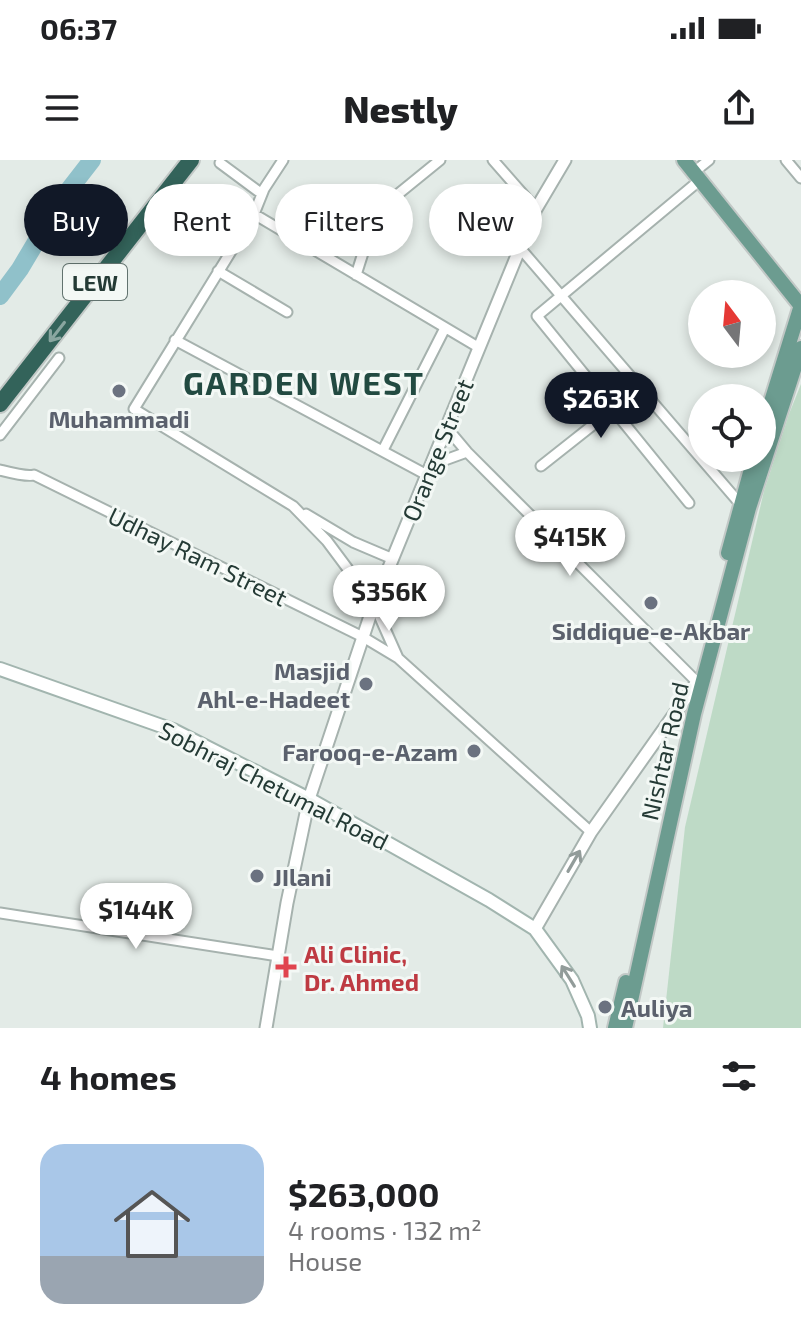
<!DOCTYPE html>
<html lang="en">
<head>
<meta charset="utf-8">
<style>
	body { margin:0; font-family:"Exo 2",sans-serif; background:#f6f6f6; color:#202124; height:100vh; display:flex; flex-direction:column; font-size:30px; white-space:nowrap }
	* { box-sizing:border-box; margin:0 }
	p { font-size:26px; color:#757577 }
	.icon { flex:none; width:44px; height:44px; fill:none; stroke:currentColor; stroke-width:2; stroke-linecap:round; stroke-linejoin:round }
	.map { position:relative; height:868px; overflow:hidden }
	.drawer { display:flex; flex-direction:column; background:#fff; flex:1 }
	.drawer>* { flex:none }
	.hud { position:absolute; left:24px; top:24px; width:754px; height:72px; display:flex; gap:16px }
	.needle { width:52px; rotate:344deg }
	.buttons { position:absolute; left:688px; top:120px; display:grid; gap:16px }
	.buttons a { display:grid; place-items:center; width:88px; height:88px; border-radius:50%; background:#fff; box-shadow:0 4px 12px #0003; font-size:40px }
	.price { position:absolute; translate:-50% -68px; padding:0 18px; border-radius:28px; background:#fff; color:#222; font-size:26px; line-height:52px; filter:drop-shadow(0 2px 4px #0008) }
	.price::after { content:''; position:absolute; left:50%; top:48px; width:24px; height:18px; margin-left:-12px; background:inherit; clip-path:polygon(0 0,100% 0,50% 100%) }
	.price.current { background:#111827; color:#fff }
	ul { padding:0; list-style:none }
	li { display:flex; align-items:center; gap:24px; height:200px; padding:0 40px }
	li+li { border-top:2px solid #e0e0e0 }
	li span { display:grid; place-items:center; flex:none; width:224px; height:160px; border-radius:24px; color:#555 }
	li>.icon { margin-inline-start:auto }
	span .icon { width:96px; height:96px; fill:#fffc; stroke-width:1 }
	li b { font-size:34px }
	h2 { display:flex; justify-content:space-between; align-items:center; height:96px; padding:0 40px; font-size:34px }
	.pill { padding:0 28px; border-radius:36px; background:#fff; box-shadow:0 4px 12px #0003; font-size:28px; line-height:72px }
	.pill.current { background:#111827; color:#fff }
	.status { display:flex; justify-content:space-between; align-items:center; height:56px; padding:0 40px; background:#fff; direction:ltr }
	.status svg { height:22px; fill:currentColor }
	header { display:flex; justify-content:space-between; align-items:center; height:104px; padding:0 40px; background:#fff; font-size:36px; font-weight:800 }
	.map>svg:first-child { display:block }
	.green { fill:#bedac6 }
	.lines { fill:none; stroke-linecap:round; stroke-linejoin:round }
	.river { stroke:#90c1ca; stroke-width:18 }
	.minor-casing { stroke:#a6b2ae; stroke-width:13 }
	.tertiary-casing { stroke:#a6b2ae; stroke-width:15 }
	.secondary-casing { stroke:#a2b5af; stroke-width:16 }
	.primary-casing { stroke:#c2c8c6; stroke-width:18 }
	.motorway-casing { stroke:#c2c8c6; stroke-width:20 }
	.minor { stroke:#fff; stroke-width:9 }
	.tertiary { stroke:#fff; stroke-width:11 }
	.secondary { stroke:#fff; stroke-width:12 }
	.primary { stroke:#6c9c90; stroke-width:14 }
	.motorway { stroke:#33635a; stroke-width:16 }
	.oneway { stroke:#89a6a0 }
	.oneway2 { stroke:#929c9a }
	.worship-dot { fill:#6b7280; stroke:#f3f8f5; stroke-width:3 }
	.health-dot { fill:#e0444e; stroke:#f3f8f5; stroke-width:3 }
	.labels { text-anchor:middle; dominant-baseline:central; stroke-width:6; stroke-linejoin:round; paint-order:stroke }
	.shield { fill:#f3f8f5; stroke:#62736f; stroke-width:2 }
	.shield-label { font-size:22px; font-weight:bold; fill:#243a35 }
	.worship-label { font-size:24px; font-weight:bold; fill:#5b616d; stroke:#f3f8f5 }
	.street-label { font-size:24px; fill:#243a35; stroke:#f3f8f5 }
	.health-label { font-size:24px; font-weight:bold; fill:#be3a42; stroke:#f3f8f5; text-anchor:start }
	.district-label { font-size:32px; font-weight:bold; letter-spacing:2px; fill:#224a41; stroke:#f3f8f5 }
</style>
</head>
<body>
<div class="status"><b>06:37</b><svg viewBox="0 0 49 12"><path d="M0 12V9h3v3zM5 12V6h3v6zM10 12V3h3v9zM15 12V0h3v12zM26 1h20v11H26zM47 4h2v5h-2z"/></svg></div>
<header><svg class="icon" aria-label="menu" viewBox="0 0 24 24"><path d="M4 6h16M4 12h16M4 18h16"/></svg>Nestly<svg class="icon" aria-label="share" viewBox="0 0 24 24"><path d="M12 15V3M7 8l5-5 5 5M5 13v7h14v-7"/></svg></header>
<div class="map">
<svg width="801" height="868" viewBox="0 0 801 868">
	<rect width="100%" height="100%" fill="#e3ebe7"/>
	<path class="green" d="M801,224v644h-138l22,-201 79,-336 25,-77z"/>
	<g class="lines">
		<path class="river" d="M0,136l20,-27 41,-69 31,-40"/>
		<g class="minor-casing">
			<path id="minor" d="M283,0l-19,29 -10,25 -120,195 159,97 34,35 47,63 24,54 193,174
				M493,0l43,49
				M786,0l15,18
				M220,3l42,31
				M694,12l15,-12
				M254,54l224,133
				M520,88l222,258
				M218,111l69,41
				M356,115l20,-63 64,-52
				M175,180l252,135 18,-15 22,-8
				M446,267l21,25 230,230
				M0,275l59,-77
				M383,290l62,-122
				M541,306l100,-79
				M0,310c8,2 26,7 34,5l329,162 35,21
				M689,343l-152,-187 163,-136
				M306,354l47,28 40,17
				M0,753l278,43"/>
		</g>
		<g class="tertiary-casing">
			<path id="tertiary" d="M535,769l56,-97 106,-150
				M266,868l21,-125 22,-104 65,-195 162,-395 29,-49"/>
		</g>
		<g class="secondary-casing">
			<path id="secondary" d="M0,509l173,61 136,69 180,101 46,29 37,51 16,36 2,12"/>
		</g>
		<g class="primary-casing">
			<path id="primary" d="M684,0l117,146
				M762,271l39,-126
				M728,393l26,-95
				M615,868l11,-46
				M625,868l69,-314 55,-206 52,-160"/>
		</g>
		<g class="motorway-casing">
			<path id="motorway" d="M0,244l191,-244"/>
		</g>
		<use href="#minor" class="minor"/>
		<use href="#tertiary" class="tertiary"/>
		<use href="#secondary" class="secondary"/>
		<use href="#primary" class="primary"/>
		<use href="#motorway" class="motorway"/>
	</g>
	<defs><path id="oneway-shaft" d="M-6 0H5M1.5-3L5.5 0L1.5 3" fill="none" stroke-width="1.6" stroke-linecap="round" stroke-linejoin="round" transform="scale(2)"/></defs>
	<use class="oneway" href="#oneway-shaft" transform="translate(57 172) rotate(128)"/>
	<g class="oneway2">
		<use href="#oneway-shaft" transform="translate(574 701) rotate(-60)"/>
		<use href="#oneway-shaft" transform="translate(568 816) rotate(-122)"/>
	</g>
	<g class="worship-dot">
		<circle cx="119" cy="231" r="8"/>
		<circle cx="651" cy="443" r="8"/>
		<circle cx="366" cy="524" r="8"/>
		<circle cx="474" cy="591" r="8"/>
		<circle cx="257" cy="716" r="8"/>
		<circle cx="605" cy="847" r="8"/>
	</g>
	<path class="health-dot" d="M282 795h8v8h8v8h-8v8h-8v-8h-8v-8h8z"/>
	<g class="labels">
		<rect class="shield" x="63" y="104" width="64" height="36" rx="6"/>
		<g class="shield-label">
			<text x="95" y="122">LEW</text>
		</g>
		<g class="worship-label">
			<text x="119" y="258">Muhammadi</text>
			<text x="651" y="470">Siddique-e-Akbar</text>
			<text x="350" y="510" text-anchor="end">Masjid<tspan x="350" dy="28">Ahl-e-Hadeet</tspan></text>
			<text x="458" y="591" text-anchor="end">Farooq-e-Azam</text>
			<text x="273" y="716" text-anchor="start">JIlani</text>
			<text x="621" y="847" text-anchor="start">Auliya</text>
		</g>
		<g class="street-label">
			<text transform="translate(437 290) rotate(-68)">Orange Street</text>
			<text transform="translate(198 396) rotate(26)">Udhay Ram Street</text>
			<text transform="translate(664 591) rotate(-77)">Nishtar Road</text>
			<text transform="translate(274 625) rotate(27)">Sobhraj Chetumal Road</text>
		</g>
		<g class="health-label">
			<text x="304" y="793">Ali Clinic,<tspan x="304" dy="28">Dr. Ahmed</tspan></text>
		</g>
		<g class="district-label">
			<text x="304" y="222">GARDEN WEST</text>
		</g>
	</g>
</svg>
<div class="buttons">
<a><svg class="needle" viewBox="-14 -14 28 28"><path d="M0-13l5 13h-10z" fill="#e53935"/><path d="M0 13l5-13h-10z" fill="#757577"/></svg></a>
<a><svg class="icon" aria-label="locate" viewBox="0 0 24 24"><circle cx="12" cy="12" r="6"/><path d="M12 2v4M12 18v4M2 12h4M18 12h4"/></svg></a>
</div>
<b class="price current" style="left:601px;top:280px">$263K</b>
<b class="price" style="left:570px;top:418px">$415K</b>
<b class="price" style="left:389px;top:473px">$356K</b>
<b class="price" style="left:136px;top:791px">$144K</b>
<div class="hud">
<a class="pill current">Buy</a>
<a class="pill">Rent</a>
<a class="pill">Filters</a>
<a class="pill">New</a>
</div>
</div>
<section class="drawer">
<h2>4 homes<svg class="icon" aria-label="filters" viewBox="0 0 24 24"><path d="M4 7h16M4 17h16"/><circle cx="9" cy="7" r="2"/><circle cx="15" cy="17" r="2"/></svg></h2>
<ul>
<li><span style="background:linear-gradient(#a9c7e8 70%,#9aa5b1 0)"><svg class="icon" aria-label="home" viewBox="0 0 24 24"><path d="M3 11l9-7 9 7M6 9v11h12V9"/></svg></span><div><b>$263,000</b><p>4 rooms · 132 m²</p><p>House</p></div></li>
</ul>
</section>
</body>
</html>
